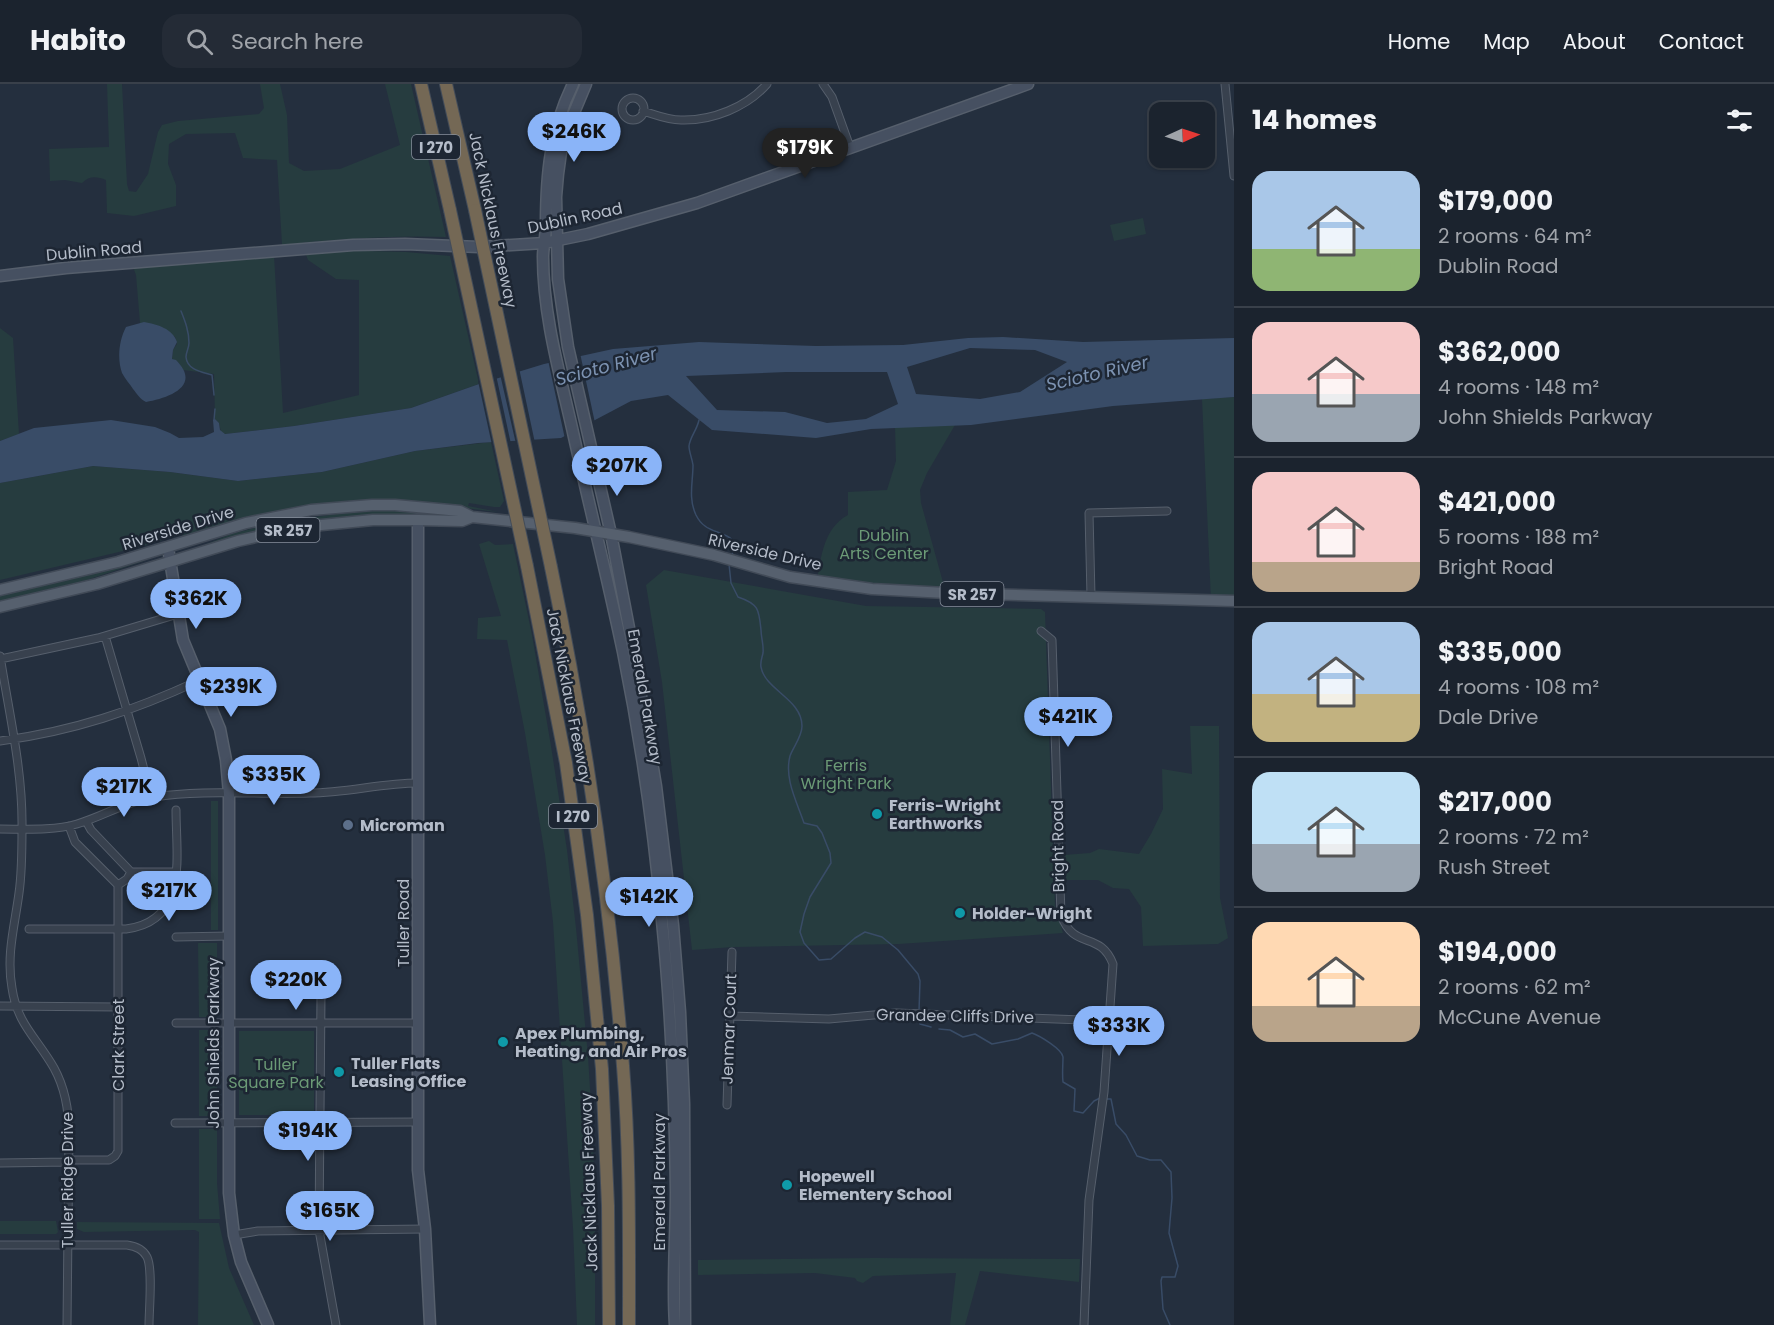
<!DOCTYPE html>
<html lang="en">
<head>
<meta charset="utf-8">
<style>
	body { margin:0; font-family:Poppins,sans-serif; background:#242b36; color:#f1f3f6; height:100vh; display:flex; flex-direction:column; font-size:22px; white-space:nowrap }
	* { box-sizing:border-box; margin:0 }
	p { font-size:20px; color:#a0a4aa }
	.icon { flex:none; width:33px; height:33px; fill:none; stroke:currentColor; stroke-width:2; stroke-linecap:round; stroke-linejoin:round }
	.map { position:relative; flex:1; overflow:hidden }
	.details { display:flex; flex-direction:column; background:#1b232e; width:540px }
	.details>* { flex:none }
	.needle { width:39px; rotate:87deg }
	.controls { position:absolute; left:1149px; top:18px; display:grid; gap:12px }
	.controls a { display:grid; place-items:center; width:66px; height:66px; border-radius:12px; background:#1b232e; box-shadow:0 2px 4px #0004,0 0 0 2px #39404a; font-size:30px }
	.price { position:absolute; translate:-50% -51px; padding:0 14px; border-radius:21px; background:#8ab4f8; color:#111; font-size:20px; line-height:39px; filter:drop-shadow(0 2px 3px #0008) }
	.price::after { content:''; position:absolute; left:50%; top:36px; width:18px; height:14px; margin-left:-9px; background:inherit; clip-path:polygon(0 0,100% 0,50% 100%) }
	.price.selected { background:#222; color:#fff }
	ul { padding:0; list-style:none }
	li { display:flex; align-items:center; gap:18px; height:150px; padding:0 18px }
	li+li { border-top:2px solid #39404a }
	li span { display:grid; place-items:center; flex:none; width:168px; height:120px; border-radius:18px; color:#555 }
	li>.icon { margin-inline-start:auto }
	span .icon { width:72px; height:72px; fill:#fffc; stroke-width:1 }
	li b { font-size:26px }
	h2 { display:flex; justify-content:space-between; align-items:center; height:72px; padding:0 18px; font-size:26px }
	header { display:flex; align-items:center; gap:36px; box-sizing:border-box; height:84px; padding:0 30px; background:#1b232e; border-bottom:2px solid #39404a }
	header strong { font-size:28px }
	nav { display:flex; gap:33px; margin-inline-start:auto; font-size:21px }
	.search { width:420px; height:54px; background:#242b36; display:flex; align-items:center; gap:15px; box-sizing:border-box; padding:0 21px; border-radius:18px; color:#a0a4aa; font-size:22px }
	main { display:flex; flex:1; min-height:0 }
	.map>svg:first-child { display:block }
	.green { fill:#263c3f }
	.water { fill:#394c67; fill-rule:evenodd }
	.pier { fill:#242f3e }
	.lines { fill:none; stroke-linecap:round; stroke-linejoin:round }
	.stream { stroke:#394c67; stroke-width:1.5 }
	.street-casing { stroke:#565f6c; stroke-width:9 }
	.secondary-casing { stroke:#565f6c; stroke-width:13 }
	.primary-casing { stroke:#414a57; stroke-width:13 }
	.highway-casing { stroke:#434c59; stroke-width:14 }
	.street { stroke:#38414e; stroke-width:7 }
	.secondary { stroke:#465061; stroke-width:10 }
	.primary { stroke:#56606e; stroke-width:10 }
	.highway { stroke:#746855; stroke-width:12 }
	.highway-bridge-casing { stroke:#434c59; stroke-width:14; stroke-linecap:butt }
	.highway-bridge { stroke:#746855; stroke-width:12 }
	.culture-dot { fill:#0f9aa8; stroke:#1d2633; stroke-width:2 }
	.service-dot { fill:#5c6f8a; stroke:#1d2633; stroke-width:2 }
	.labels { text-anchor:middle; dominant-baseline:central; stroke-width:5; stroke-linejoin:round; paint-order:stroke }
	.shield { fill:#1d2633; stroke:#878f9c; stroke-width:1.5 }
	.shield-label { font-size:15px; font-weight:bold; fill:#b4bcc9 }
	.street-label { font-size:16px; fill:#b4bcc9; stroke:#1d2633 }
	.park-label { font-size:16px; fill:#6b9a76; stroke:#1d2633 }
	.poi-label { font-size:16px; font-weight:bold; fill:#b4bcc9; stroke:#1d2633; text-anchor:start }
	.water-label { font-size:18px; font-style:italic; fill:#7c92b1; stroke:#1d2633 }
</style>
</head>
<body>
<header>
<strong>Habito</strong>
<div class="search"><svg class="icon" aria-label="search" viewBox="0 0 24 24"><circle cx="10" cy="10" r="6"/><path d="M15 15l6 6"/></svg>Search here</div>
<nav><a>Home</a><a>Map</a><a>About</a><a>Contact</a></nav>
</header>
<main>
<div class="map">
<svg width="1234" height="1241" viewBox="0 0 1234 1241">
	<rect width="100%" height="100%" fill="#242f3e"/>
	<path class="green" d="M107,0h15l5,100 2,7 7,1 12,-18 10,-42 4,-7 16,-4 81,-7 5,-6 -4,-24h20l7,31 2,48 15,8 36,-2 60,-24 -15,-61h26l35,153c-55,-2 -109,2 -164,8l-5,-85 -34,-2 -8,-25 -49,1 -17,10 -1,20 8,21v21l-42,10 -27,-3 -1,-33c-10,-4 -17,-4 -24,3l-17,-3 -15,1 -1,-32 60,-2z
		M1143,134l3,16 -32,7 -4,-16z
		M334,166l72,2 44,4 29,128 -68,24 -117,18 -69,8 -4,-2 -2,-9 -4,-4 -1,-45 -31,-4 -5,-8 -6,-3 1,-9 4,-6 -2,-7 -22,-13 -13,-1 -4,-48 -3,-8 141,-12 9,158 76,-18v-115l-23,-1 -28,-19 -3,-8z
		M0,244l13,10 6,96 -19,7z
		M1234,313v204l-23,-1 -9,-201z
		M955,341l-28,48 -7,17 1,13 25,90 -129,-12c4,-25 7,-53 31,-66v-23l39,-2 9,-29 -1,-34z
		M491,358l13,59 -4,6h-6l-25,-4 -1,3 30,6 -75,-9 -49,-2 -190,38 -2,-5 -42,13 -140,33v-97l93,-17 77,6 68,9 84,-9 93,-21z
		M380,424l67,6v2c-84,-6 -166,17 -249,34l-1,-2 34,-14 48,-12z
		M489,457l6,4 18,-1 19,91 19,111 16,104 9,78 12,128 5,82 2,80v107h-18l-4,-97 -20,-306 -8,-67 -20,-122 -18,-93 -30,-1 1,-21 23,-2 -22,-72z
		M143,475l1,2 -57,19 -70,17 -17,7v-8l14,-6z
		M664,486l202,36 175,3 4,3 10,294 8,27 -164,11 -166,3 -41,3 -30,-268 -16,-97z
		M1190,642h29l1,172 8,40 -10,6 -75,2 -2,-39 -12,-18 -16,-1 -15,-8h-34v-25l26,-2 9,-4 40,5 12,-20 12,-25 -1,-40 30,5z
		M211,717h7v129h-7z
		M198,859h19v74h-18z
		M199,946h18v86h-18z
		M239,947h75v84h-75z
		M199,1045h18v54l3,36h-21z
		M0,1137h56l2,11 -2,2h-56z
		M77,1138l142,1 10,45 25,57h-56l1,-93 -4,-2 -111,2 -7,-3z
		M873,1174l207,1 -1,23 -99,-11 -15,54h-15l6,-52 -83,3 -10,7 -6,-2 -2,-3 -40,-5 -117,2v-15z"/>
	<path class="water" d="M144,238c13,2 29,7 33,20l-4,8 -1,9 4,1c26,26 -7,38 -30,42 -6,-3 -9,-8 -13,-13 -3,-5 -8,-10 -11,-16 -5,-14 -3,-33 4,-46z
		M1003,253l80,5 151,-4v59l-121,9 -142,19 -100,4 -55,9 -104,-8 -44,-35 -37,6 -70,37 -83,5 -63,8 -93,21 -84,9 -68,-9 -77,-6 -93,17v-42l34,-13 77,-8 44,7 15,6 9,5 24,-1 11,-5 -1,-12 2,-1 4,4 1,7 5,4 69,-8 117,-18 68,-24 65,-20 69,-15 86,-7 117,4 87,-1 65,-7zM970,264l65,2 32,12 -47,30 -40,7 -64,-5 -9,-27zM786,288h101l11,32 -32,15 -39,4 -42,-11 -68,-2 -31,-34z"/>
	<path class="pier" d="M580,269l15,70 -30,16 -17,-79z
		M519,284l16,75 -19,1 -16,-70z
		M496,291l15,69 -19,1 -14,-64z"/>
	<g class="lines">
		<path class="stream" d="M181,227c4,10 8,20 8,32 0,5 -3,9 -3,14 1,13 16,15 26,18l2,20
			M214,336l1,-11
			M699,336c-2,10 -9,17 -10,26 0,6 3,12 4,19 0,17 -5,33 3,50 2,4 6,9 9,11 11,9 37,7 27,29
			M729,480l2,19 7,14c21,7 21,13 23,33 0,8 3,15 2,23 -1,5 -3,9 -2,14 4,23 41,32 41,59 0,11 -9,21 -12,30 -6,23 7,46 14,67l13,3 5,7 8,20 1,10 -21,34 -6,17 -4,18 4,11 15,17 12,-1 24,-21 10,-6 17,5 16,13 20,24 2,7 -1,30
			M919,932l1,8 11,3
			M939,945l11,1 13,7 12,-3 17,10 26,-5 14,-6c8,3 30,16 31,24 0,8 -1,17 0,25l12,7 -1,22 9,2 11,-12 6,-3
			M1105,1015h6l5,25 10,11 11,21 13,4h11l10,12 1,26 -3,35 9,33 -3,11h-13l-1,4 2,28 7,16"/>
		<g class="street-casing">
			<path id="street" d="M823,0l9,13 18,50
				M1225,0l9,92
				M622 25a11 11 0 1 1 22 0a11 11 0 1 1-22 0Z
				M643,27c13,4 25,9 38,9 31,1 66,-13 86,-36
				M1091,512l-2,-83 78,-2
				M1041,547l11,9 9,275c13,36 39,15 52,49l-9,128 -15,108 -5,125
				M105,552l36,122 10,39
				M0,572c9,57 23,115 22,173 0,21 0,43 -3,64 -4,31 -13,62 -7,95 5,36 25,50 42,80 11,20 15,43 15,66l-2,191
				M0,575l98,-21 80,-24
				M0,657c74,-10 133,-30 200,-61
				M86,737l5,9 40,42
				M69,742l6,16 43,43
				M0,745c25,0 53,2 77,-5 27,-8 50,-23 77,-27 51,-8 104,-2 156,-4 36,0 72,-10 108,-10
				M131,788h45
				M118,801l9,-6 4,-7
				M29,845h97c63,-8 50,-72 50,-119
				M176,853l53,-1
				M321,911l-2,235 17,95
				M0,922l118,1
				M730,932l99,3 67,-6 213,8
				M176,939h242
				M727,1021l5,-153
				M175,1039l243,-1
				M69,1076h40l6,-4 3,-5v-266
				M0,1079l68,-1
				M234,1151l24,-4 167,-2
				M0,1161h127c8,1 16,4 20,12 6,12 2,53 2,68"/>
		</g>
		<g class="secondary-casing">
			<path id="secondary" d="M573,0c-23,47 -27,90 -27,141 0,11 -3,21 -3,32 0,60 18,121 31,180 16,72 34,143 49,215 18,89 31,179 39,269 9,90 13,181 14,271 0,44 -4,89 -1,133
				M586,0l-18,43 -7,25 -3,22 -2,23 2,82 10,68 43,187 23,120 22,132 17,139 7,87 4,92 1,221
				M0,192l66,-8 287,-23 52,-1 74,3 65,-4 44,-9 109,-31 331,-119
				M418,436v650l7,59 5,96
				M168,464l15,92 37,89 6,31 3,34v399l5,42 7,27 27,63"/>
		</g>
		<g class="primary-casing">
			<path id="primary" d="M0,506l118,-28 128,-39 65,-13 61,-5h23l65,6 12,6 103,11 54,9 85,18 76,22 82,12 74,4 288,8
				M0,523l97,-23 141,-43 63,-14 72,-7h45l44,1 10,-4"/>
		</g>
		<g class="highway-casing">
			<path id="highway" d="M421,0l29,126
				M446,0l29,126
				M527,482l39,197 21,152 15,154 6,137 1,119
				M551,483c34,164 59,331 72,499 7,86 6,173 6,259"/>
		</g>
		<use href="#street" class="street"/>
		<use href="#secondary" class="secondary"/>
		<use href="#primary" class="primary"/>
		<use href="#highway" class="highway"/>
		<g class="highway-bridge-casing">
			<path id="highway-bridge" d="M450,126l77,356
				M475,126l76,357"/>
		</g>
		<use href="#highway-bridge" class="highway-bridge"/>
	</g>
	<g class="culture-dot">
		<circle cx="877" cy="730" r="6"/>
		<circle cx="960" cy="829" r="6"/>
		<circle cx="503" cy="958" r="6"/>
		<circle cx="339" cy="988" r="6"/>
		<circle cx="787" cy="1101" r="6"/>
	</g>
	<circle class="service-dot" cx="348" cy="741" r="6"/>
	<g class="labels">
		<g class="shield">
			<rect x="412" y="51" width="48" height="24" rx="4.5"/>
			<rect x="256.5" y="434" width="63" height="24" rx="4.5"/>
			<rect x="940.5" y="498" width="63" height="24" rx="4.5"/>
			<rect x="549" y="720" width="48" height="24" rx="4.5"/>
		</g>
		<g class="shield-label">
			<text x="436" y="63">I 270</text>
			<text x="288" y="446">SR 257</text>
			<text x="972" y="510">SR 257</text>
			<text x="573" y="732">I 270</text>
		</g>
		<g class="street-label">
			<text transform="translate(575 134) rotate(-12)">Dublin Road</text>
			<text transform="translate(493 136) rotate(78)">Jack Nicklaus Freeway</text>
			<text transform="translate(94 167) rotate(-5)">Dublin Road</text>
			<text transform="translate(178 444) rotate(-17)">Riverside Drive</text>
			<text transform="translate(765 468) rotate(13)">Riverside Drive</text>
			<text transform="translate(569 612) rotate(79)">Jack Nicklaus Freeway</text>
			<text transform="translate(645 613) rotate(80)">Emerald Parkway</text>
			<text transform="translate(1058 762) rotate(-91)">Bright Road</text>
			<text transform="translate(403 839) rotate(-90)">Tuller Road</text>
			<text transform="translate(955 932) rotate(1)">Grandee Cliffs Drive</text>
			<text transform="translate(729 945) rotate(-88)">Jenmar Court</text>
			<text transform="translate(213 959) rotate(-90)">John Shields Parkway</text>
			<text transform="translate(118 961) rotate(-90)">Clark Street</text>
			<text transform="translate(67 1096) rotate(-90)">Tuller Ridge Drive</text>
			<text transform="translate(589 1098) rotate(-92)">Jack Nicklaus Freeway</text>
			<text transform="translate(659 1098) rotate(-90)">Emerald Parkway</text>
		</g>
		<g class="park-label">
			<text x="884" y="451">Dublin<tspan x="884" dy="18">Arts Center</tspan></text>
			<text x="846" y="681">Ferris<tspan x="846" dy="18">Wright Park</tspan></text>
			<text x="276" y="980">Tuller<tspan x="276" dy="18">Square Park</tspan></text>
		</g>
		<g class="poi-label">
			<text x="889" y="721">Ferris-Wright<tspan x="889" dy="18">Earthworks</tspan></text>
			<text x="360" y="741">Microman</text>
			<text x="972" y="829">Holder-Wright</text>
			<text x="515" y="949">Apex Plumbing,<tspan x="515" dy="18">Heating, and Air Pros</tspan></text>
			<text x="351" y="979">Tuller Flats<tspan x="351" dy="18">Leasing Office</tspan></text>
			<text x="799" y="1092">Hopewell<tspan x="799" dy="18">Elementery School</tspan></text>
		</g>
		<g class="water-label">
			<text transform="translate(606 282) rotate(-15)">Scioto River</text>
			<text transform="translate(1097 289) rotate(-13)">Scioto River</text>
		</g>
	</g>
</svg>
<div class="controls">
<a><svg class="needle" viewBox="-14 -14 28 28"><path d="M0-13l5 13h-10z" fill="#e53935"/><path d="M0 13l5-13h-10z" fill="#a0a4aa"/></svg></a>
</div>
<b class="price" style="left:574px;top:79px">$246K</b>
<b class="price selected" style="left:805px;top:95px">$179K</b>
<b class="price" style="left:617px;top:413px">$207K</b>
<b class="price" style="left:196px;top:546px">$362K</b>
<b class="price" style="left:231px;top:634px">$239K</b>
<b class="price" style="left:1068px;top:664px">$421K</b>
<b class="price" style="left:274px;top:722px">$335K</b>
<b class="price" style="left:124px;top:734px">$217K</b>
<b class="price" style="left:169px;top:838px">$217K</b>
<b class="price" style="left:649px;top:844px">$142K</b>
<b class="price" style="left:296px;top:927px">$220K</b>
<b class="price" style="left:1119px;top:973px">$333K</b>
<b class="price" style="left:308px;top:1078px">$194K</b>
<b class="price" style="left:330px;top:1158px">$165K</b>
</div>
<section class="details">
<h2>14 homes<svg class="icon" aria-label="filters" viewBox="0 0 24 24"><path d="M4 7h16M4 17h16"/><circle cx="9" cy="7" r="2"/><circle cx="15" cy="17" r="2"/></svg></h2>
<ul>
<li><span style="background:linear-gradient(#a9c7e8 65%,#8fb573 0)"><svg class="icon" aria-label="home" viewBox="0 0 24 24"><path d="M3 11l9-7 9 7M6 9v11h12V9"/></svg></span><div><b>$179,000</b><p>2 rooms · 64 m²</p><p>Dublin Road</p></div></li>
<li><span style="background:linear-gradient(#f6c9c9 60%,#9aa5b1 0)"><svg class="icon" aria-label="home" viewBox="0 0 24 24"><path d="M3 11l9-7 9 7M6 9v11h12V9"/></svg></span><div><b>$362,000</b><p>4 rooms · 148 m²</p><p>John Shields Parkway</p></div></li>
<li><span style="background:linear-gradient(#f6c9c9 75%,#b9a48a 0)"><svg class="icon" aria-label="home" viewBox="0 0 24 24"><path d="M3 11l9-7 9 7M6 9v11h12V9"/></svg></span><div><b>$421,000</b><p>5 rooms · 188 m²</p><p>Bright Road</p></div></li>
<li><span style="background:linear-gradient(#a9c7e8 60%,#c2b280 0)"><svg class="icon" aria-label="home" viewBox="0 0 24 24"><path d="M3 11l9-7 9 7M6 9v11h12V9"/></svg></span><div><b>$335,000</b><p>4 rooms · 108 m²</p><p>Dale Drive</p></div></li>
<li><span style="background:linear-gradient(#bfe0f5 60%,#9aa5b1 0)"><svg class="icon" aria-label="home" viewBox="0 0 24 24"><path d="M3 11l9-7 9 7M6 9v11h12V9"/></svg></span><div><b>$217,000</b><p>2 rooms · 72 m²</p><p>Rush Street</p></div></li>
<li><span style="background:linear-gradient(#ffd9b3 70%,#b9a48a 0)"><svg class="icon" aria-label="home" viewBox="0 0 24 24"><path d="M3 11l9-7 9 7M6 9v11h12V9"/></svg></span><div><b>$194,000</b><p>2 rooms · 62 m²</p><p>McCune Avenue</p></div></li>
</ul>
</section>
</main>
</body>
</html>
